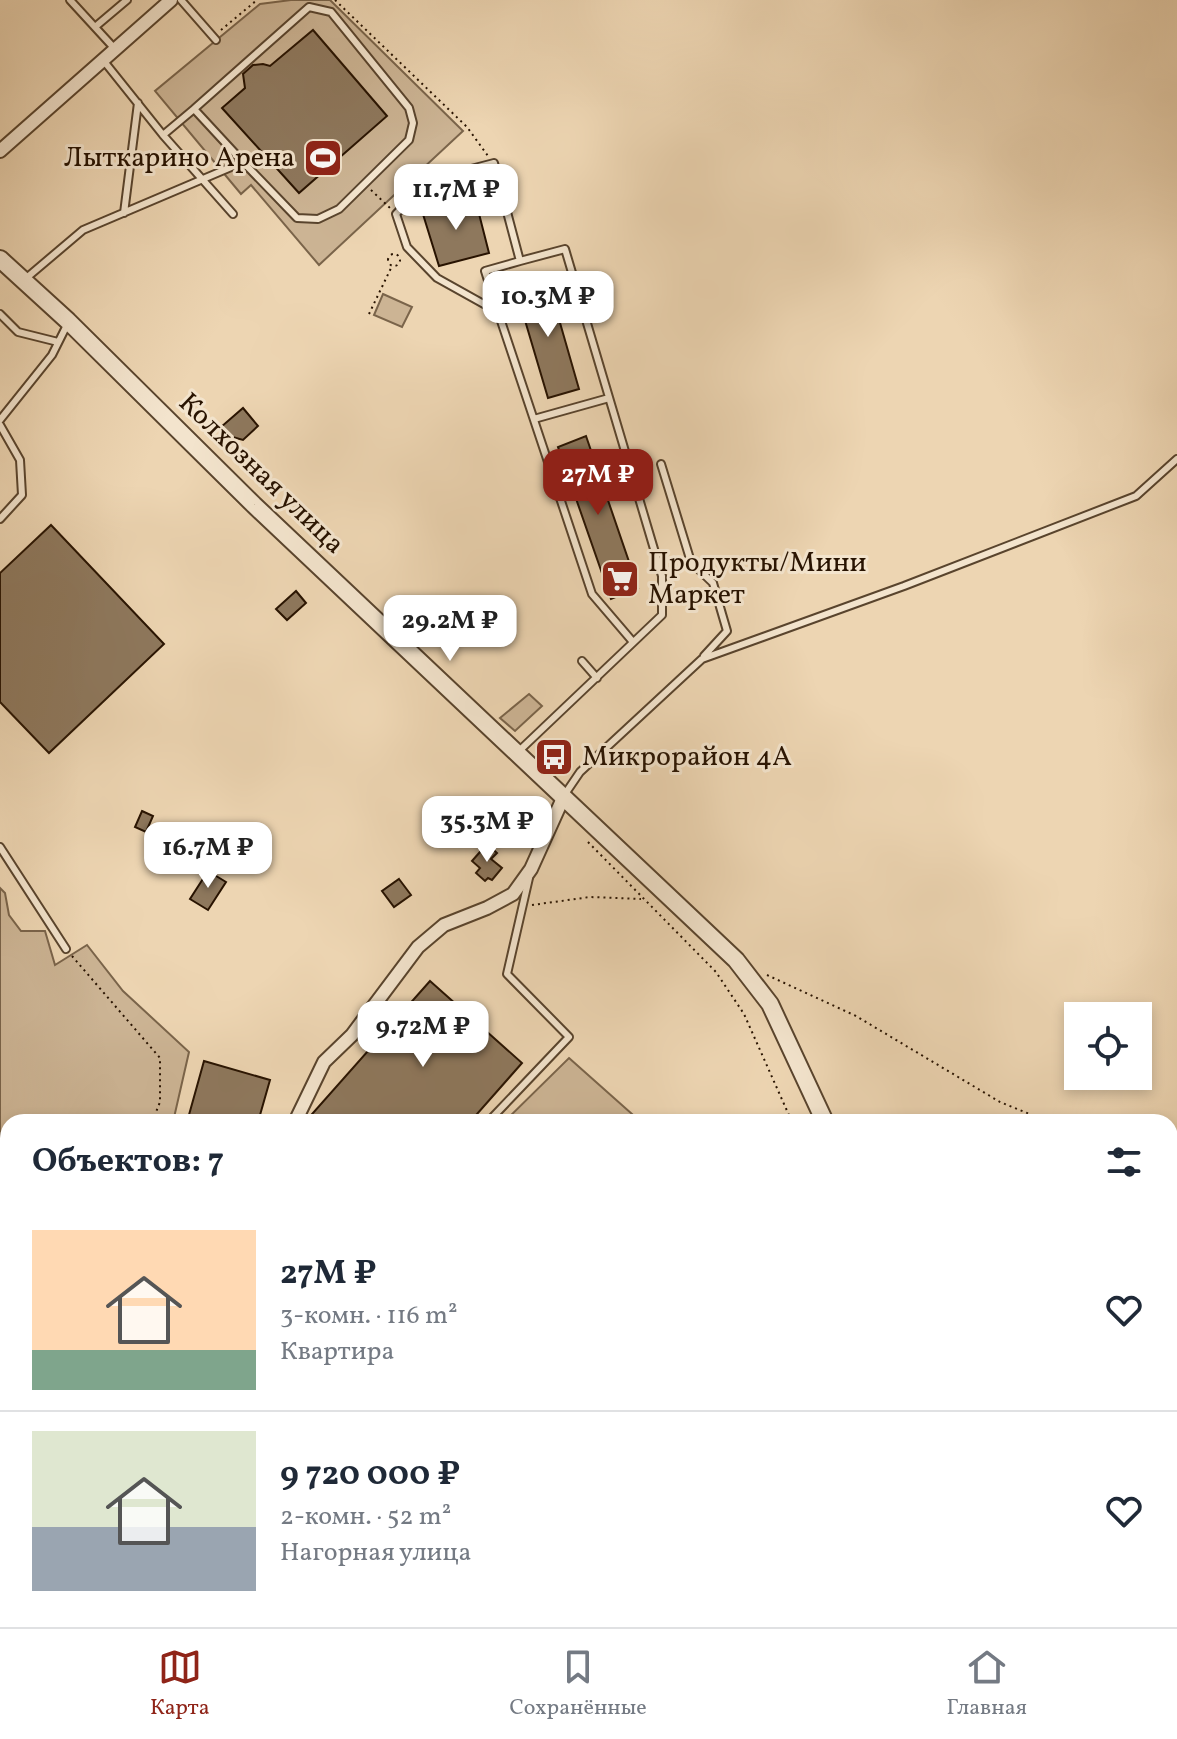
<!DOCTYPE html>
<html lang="ru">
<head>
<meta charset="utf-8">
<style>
	body { margin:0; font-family:Vollkorn,serif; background:#f6f6f7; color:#1f2937; height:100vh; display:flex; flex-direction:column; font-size:30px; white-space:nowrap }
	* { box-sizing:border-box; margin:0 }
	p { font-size:26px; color:#747a83 }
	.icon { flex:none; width:44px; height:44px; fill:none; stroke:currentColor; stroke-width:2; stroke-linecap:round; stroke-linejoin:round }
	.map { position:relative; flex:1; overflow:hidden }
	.drawer { position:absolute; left:0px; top:1114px; width:1178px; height:514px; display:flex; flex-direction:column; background:#fff; border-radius:24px 24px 0 0; box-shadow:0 4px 12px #0003 }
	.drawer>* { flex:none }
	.buttons { position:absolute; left:1064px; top:1002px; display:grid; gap:16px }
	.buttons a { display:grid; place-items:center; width:88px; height:88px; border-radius:0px; background:#fff; box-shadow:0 4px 12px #0003; font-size:40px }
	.price { position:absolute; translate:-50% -68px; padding:0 18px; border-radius:16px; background:#fff; color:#222; font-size:26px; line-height:52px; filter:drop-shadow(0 2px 4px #0008) }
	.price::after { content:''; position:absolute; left:50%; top:48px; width:24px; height:18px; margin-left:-12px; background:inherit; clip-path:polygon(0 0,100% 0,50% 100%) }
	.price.active { background:#8f2418; color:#fff }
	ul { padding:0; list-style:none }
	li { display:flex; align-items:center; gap:24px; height:200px; padding:0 32px }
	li+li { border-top:2px solid #e0e1e3 }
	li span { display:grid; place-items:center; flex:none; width:224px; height:160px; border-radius:0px; color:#555 }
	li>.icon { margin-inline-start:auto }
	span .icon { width:96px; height:96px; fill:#fffc; stroke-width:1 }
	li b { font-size:34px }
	h2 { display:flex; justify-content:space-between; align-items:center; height:96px; padding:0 32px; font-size:34px }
	.dock { display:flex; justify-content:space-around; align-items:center; height:112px; border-top:2px solid #e0e1e3; background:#fff; font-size:22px; color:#747a83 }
	.dock a { display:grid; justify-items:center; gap:4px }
	.dock .active { color:#8f2418 }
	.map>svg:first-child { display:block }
	.green { fill:#ccb494; stroke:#7a644a; stroke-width:2 }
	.building { fill:#8e785d; stroke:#281301; stroke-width:2 }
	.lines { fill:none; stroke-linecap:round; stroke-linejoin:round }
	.service-casing { stroke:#59442d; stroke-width:10 }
	.minor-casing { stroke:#59442d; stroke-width:16 }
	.tertiary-casing { stroke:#59442d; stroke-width:20 }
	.path { stroke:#281301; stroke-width:2; stroke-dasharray:2 4; stroke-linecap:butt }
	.service { stroke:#f3e4cd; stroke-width:6 }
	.minor { stroke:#f3e4cd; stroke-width:12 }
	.tertiary { stroke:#f3e4cd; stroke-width:16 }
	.labels { text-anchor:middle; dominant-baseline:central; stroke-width:6; stroke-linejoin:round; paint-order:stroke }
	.poi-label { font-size:28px; fill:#281301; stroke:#f3e4cd; text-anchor:start }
	.street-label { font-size:28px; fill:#281301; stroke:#f3e4cd }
</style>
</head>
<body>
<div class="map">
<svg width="1177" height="1627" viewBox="0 0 1177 1627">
	<rect width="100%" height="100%" fill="#edd5b2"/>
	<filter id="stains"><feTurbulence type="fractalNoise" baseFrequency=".0025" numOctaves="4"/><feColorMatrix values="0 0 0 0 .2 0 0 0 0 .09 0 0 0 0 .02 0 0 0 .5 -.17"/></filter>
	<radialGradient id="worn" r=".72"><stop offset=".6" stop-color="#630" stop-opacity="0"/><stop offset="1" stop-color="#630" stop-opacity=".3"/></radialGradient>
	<path class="green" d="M291,0h39l133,131 -144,134 -68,-80 -10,9 -86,-103 105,-87z
		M383,294l29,13 -10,20 -28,-12z
		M529,694l13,12 -27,25 -15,-13z
		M0,888l5,5 4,22 12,16h24l10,34 32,-20 36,46 66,61 -16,70h-165v498h111l1,7h-120z
		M569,1058l72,64h-137z"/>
	<path class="building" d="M313,30l74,86 -88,77 -77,-85 23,-20 -2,-14 10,-9 10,-1 7,2z
		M475,198l14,55 -50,13 -17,-55z
		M548,281l31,108 -31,9 -32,-108z
		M243,408l15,18 -15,14 -14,-4 -8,-9z
		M586,436l52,152 -27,11 -53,-152z
		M51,525l113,119 -115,109 -49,-51v-129z
		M296,591l10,12 -19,17 -11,-11z
		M142,811l11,5 -7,16 -11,-5z
		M487,844l10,9 -6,6 11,9 -10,12 -4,-2 -3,3 -9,-8 4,-5 -8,-7z
		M208,871l18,11 -18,28 -18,-11z
		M399,879l12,16 -17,12 -12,-16z
		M430,981l92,82 -52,59h-165z
		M204,1061l66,19 -12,42h-71z"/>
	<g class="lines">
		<g class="service-casing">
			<path id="service" d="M70,0l45,49
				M181,0l35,40
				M95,27l32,-27
				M103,60l60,75 70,79
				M194,109l115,-102 22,5 78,96 4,15 -4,17 -70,69 -21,10 -21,-1 -54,-56
				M124,213l14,-110
				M24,280l59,-50 160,-68 -49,-53 -31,26
				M498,312l-13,-41 35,-10
				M0,314l18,18 40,10
				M534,419l75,-21
				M0,420l52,-65 15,-30
				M0,425l20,35 2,35 -22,24
				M661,464l30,98 22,21 14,48 -23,25
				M582,661l15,17
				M519,751l143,-136v-39l-97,-327 -45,12 -26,-98 -65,17 -33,34 11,33 30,31 61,34 94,282 41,48
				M565,794l15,-22 122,-113 202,-73 232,-90 41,-37
				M0,847l66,102
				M488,1122l81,-85 -62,-63 22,-96
				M1170,1397l7,-2
				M1170,1536l7,-1
				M1170,1562l7,7
				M1170,1600l7,12
				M749,1620l8,7
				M1077,1620l5,7
				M1059,1627l6,-7"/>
		</g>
		<g class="minor-casing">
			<path id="minor" d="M0,151l171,-151
				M295,1122l29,-60 28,-27 66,-88 26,-22 43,-17 26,-14 18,-25 33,-73
				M126,1620v7"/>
		</g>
		<g class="tertiary-casing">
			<path id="tertiary" d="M0,259l68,62 186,184 482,455 34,44 55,118
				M809,1627l2,-7"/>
		</g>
		<path class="path" d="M335,0l132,127 21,29
			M221,30l36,-30
			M371,190l19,18
			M388 260a6 6 0 1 1 12 0a6 6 0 1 1-12 0Z
			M369,314l23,-48
			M588,842l128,130 28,42 48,108
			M532,905l58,-8 51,2
			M72,956l88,102v44l-8,20
			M767,975l89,41 144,86 49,20
			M1170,1147l7,5
			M0,1248l8,-14
			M1092,1620l4,7
			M791,1627l2,-7"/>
		<use href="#service" class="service"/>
		<use href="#minor" class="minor"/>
		<use href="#tertiary" class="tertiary"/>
	</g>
	<defs>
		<g id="stadium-square" transform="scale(2)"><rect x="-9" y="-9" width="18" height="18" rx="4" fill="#8f2418" stroke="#f3e4cd"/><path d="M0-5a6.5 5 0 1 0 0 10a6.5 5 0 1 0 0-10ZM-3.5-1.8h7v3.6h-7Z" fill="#fff"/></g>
		<g id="supermarket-square" transform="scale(2)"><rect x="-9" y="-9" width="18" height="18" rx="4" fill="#8f2418" stroke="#f3e4cd"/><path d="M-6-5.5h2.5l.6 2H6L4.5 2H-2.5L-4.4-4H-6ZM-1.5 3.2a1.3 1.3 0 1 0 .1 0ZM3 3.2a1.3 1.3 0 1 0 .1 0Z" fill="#fff"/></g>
		<g id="bus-square" transform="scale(2)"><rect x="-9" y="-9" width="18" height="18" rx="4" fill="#8f2418" stroke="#f3e4cd"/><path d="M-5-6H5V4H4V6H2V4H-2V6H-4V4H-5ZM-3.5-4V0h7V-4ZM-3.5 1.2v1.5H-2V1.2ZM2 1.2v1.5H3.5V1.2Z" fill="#fff"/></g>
	</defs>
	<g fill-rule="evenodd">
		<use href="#stadium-square" x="323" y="158"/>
		<use href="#supermarket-square" x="620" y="579"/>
		<use href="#bus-square" x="554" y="757"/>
	</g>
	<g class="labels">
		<g class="poi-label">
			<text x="295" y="158" text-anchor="end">Лыткарино Арена</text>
			<text x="648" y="563">Продукты/Мини<tspan x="648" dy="32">Маркет</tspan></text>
			<text x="582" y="757">Микрорайон 4А</text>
		</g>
		<g class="street-label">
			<text transform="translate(261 474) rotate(44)">Колхозная улица</text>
		</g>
	</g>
	<rect width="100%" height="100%" filter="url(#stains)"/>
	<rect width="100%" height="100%" fill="url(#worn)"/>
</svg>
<div class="buttons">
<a><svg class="icon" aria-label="locate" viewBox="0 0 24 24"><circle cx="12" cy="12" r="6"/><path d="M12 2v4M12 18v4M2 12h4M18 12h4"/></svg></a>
</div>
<b class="price" style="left:456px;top:232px">11.7M ₽</b>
<b class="price" style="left:548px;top:339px">10.3M ₽</b>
<b class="price active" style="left:598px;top:517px">27M ₽</b>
<b class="price" style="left:450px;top:663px">29.2M ₽</b>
<b class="price" style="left:487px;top:864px">35.3M ₽</b>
<b class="price" style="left:208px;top:890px">16.7M ₽</b>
<b class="price" style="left:423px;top:1069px">9.72M ₽</b>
<section class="drawer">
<h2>Объектов: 7<svg class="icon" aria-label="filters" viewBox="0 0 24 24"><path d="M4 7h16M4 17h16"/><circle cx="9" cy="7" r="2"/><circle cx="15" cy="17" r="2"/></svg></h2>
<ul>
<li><span style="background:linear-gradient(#ffd9b3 75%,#7fa58c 0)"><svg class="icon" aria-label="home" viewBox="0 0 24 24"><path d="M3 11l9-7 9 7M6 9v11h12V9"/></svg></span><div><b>27M ₽</b><p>3-комн. · 116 m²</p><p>Квартира</p></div><svg class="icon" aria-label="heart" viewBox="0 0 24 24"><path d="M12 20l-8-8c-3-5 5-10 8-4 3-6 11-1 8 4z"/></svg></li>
<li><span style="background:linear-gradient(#dfe7d0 60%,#9aa5b1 0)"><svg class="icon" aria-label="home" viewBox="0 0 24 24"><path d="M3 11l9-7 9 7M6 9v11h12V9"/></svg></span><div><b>9 720 000 ₽</b><p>2-комн. · 52 m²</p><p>Нагорная улица</p></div><svg class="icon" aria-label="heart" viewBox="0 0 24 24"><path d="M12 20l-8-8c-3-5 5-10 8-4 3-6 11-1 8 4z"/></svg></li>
</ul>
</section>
</div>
<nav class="dock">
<a class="active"><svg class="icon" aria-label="map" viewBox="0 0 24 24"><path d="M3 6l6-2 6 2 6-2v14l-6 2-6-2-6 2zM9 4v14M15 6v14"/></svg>Карта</a>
<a><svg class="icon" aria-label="saved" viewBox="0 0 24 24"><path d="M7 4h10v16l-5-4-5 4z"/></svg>Сохранённые</a>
<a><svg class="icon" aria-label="home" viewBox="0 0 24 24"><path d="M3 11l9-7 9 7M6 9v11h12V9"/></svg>Главная</a>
</nav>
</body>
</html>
